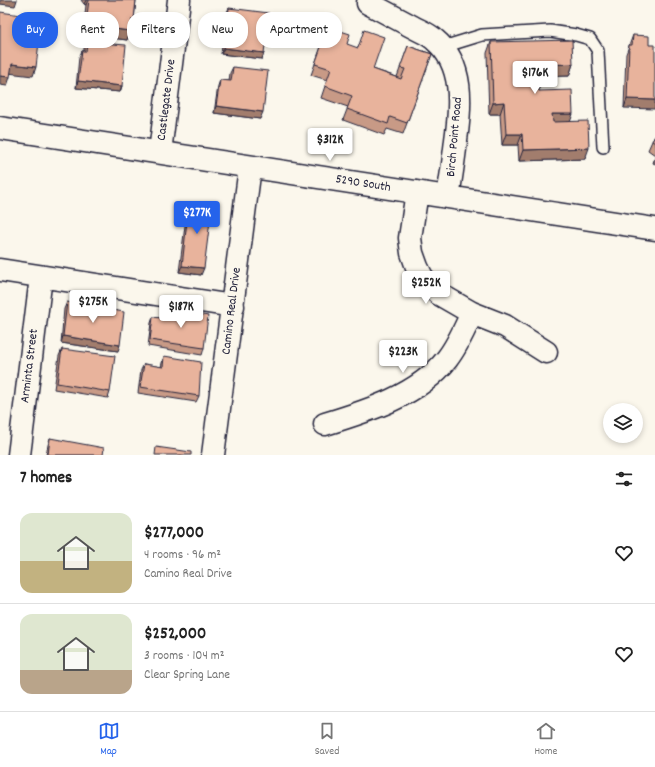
<!DOCTYPE html>
<html lang="en">
<head>
<meta charset="utf-8">
<style>
	body { margin:0; font-family:Dekko,sans-serif; background:#f2f2f2; color:#222; height:100vh; display:flex; flex-direction:column; font-size:15px; white-space:nowrap }
	* { box-sizing:border-box; margin:0 }
	p { font-size:13px; color:#767676 }
	.icon { flex:none; width:22px; height:22px; fill:none; stroke:currentColor; stroke-width:2; stroke-linecap:round; stroke-linejoin:round }
	.map { position:relative; height:455px; overflow:hidden }
	.drawer { display:flex; flex-direction:column; background:#fff; flex:1 }
	.drawer>* { flex:none }
	.guide { position:absolute; left:12px; top:12px; width:400px; height:36px; display:flex; gap:8px }
	.buttons { position:absolute; left:603px; top:403px; display:grid; gap:8px }
	.buttons a { display:grid; place-items:center; width:40px; height:40px; border-radius:50%; background:#fff; box-shadow:0 2px 6px #0003; font-size:20px }
	.price { position:absolute; translate:-50% -34px; padding:0 9px; border-radius:4px; background:#fff; color:#222; font-size:13px; line-height:26px; filter:drop-shadow(0 1px 2px #0008) }
	.price::after { content:''; position:absolute; left:50%; top:24px; width:12px; height:9px; margin-left:-6px; background:inherit; clip-path:polygon(0 0,100% 0,50% 100%) }
	.price.selected { background:#2563eb; color:#fff }
	ul { padding:0; list-style:none }
	li { display:flex; align-items:center; gap:12px; height:100px; padding:0 20px }
	li+li { border-top:1px solid #e0e0e0 }
	li span { display:grid; place-items:center; flex:none; width:112px; height:80px; border-radius:12px; color:#555 }
	li>.icon { margin-inline-start:auto }
	span .icon { width:48px; height:48px; fill:#fffc; stroke-width:1 }
	li b { font-size:17px }
	h2 { display:flex; justify-content:space-between; align-items:center; height:48px; padding:0 20px; font-size:17px }
	.chip { padding:0 14px; border-radius:16px; background:#fff; box-shadow:0 2px 6px #0003; font-size:14px; line-height:36px }
	.chip.selected { background:#2563eb; color:#fff }
	.dock { display:flex; justify-content:space-around; align-items:center; height:56px; border-top:1px solid #e0e0e0; background:#fff; font-size:11px; color:#767676 }
	.dock a { display:grid; justify-items:center; gap:2px }
	.dock .selected { color:#2563eb }
	.map>svg:first-child { display:block }
	.lines { fill:none; stroke-linecap:round; stroke-linejoin:round }
	.service-casing { stroke:#22223b; stroke-width:14 }
	.minor-casing { stroke:#22223b; stroke-width:25 }
	.service { stroke:#fbf7ec; stroke-width:11 }
	.minor { stroke:#fbf7ec; stroke-width:22 }
	.wall { fill:#c89a86; stroke:#22223b }
	.shaded-wall { fill:#a27d6d; stroke:#22223b }
	.building { fill:#e8b39c; stroke:#22223b }
	.labels { text-anchor:middle; dominant-baseline:central; stroke-width:4; stroke-linejoin:round; paint-order:stroke }
	.street-label { font-size:13px; fill:#22223b; stroke:#fbf7ec }
</style>
</head>
<body>
<div class="map">
<svg width="655" height="455" viewBox="0 0 655 455">
	<rect width="100%" height="100%" fill="#fbf7ec"/>
	<filter id="ink" filterUnits="userSpaceOnUse"><feTurbulence type="fractalNoise" baseFrequency=".025" numOctaves="2"/><feDisplacementMap in="SourceGraphic" scale="8" xChannelSelector="R" yChannelSelector="G"/><feConvolveMatrix kernelMatrix="1 2 1 2 8 2 1 2 1" color-interpolation-filters="sRGB"/></filter>
	<g filter="url(#ink)">
		<g class="lines">
			<g class="service-casing">
				<path id="service" d="M443,47l39,-12 68,-4 26,4 14,4 8,12 5,96"/>
			</g>
			<g class="minor-casing">
				<path id="minor" d="M368,3c15,8 30,16 45,24 7,4 16,7 22,13 29,24 26,65 21,100 -2,19 -5,38 -8,57
					M0,128l655,101
					M160,152l19,-152
					M417,192l-7,46 2,15 5,14 5,10 7,8 10,9 33,19 33,13 41,26
					M0,270l233,36
					M325,424c43,-13 94,-29 122,-65 11,-14 18,-31 25,-46
					M19,455l22,-178
					M213,455l37,-288"/>
			</g>
			<use href="#service" class="service"/>
			<use href="#minor" class="minor"/>
		</g>
		<path class="wall" d="M81,0h55l-2,19 -7,21 -23,-3 1,-10 -21,-3 2,-19 -2,-1z
			M229,8l35,45 -2,6 -41,-5 5,-40z
			M328,27l45,42 24,8 11,-31 24,8 -29,80 -16,-5 -3,6 -41,-15 5,-13 -27,-9 6,-18 -16,-5z
			M633,35l16,10 -25,63 2,-54z
			M87,42l35,44 -2,6 -44,-4 3,-31 3,-6h2v-3z
			M491,42l82,22 -4,12h-31l1,15 31,31 15,37 -66,2 -1,-16h-16l-2,-31h-11l-2,-61z
			M233,67l27,52 -46,-6 4,-27 2,-6 9,1 1,-8z
			M655,136v19l-7,-5 4,-9z
			M655,157v7l-2,-1z
			M189,203l12,72 -22,-3 8,-62z
			M67,302l51,49 -57,-8 3,-34z
			M170,309l34,39 -2,7 -54,-9 3,-23 2,-6 14,2z
			M62,349l48,43 -2,6 -54,-9 5,-33z
			M164,356l35,40 -3,6 -58,-9 3,-23 3,-6 17,3 1,-4z
			M50,438l53,17h-57l2,-10z"/>
		<path class="shaded-wall" d="M0,0h17l-2,6 -15,-2z
			M86,0h2l-2,5 -2,-1z
			M87,15l21,3 -3,9 -21,-3z
			M132,19h2l-4,9z
			M107,28l23,3 -3,9 -23,-3z
			M224,48l40,5 -2,6 -41,-5z
			M12,64l24,3 -3,9 -25,-3z
			M573,64l-4,12 -35,1 4,-12z
			M0,76l10,1 -3,9 -7,-1z
			M78,81l44,5 -2,6 -44,-4z
			M627,99l28,1v9l-31,-1z
			M504,102l-4,12h-11l4,-11z
			M216,106l47,6 -3,7 -46,-6z
			M552,114h21l-4,11h-21z
			M506,134h16l-4,11h-16z
			M589,148l-4,11 -66,2 4,-11z
			M182,266l22,2 -3,7 -22,-3z
			M63,336l57,9 -2,6 -57,-8z"/>
		<path class="building" d="M89,0h47l-2,19h-2l-2,12 -23,-3 1,-10 -21,-3z
			M229,8l40,5 -5,40 -40,-5z
			M0,12l21,3 -4,25 22,2 -3,25 -24,-3 -2,13 -10,-1z
			M328,27l22,7 -3,10 11,4 6,-18 20,7 -11,32 28,10 4,-10 -5,-1 8,-22 24,8 -25,69 -17,-6 -2,7 -41,-15 5,-13 -27,-10 6,-17 -16,-5z
			M633,35l16,1v9h6v55l-28,-1 2,-54h3z
			M572,40l1,24 -35,1 1,26 33,-1 1,24h-21l1,8 35,-1 1,27 -66,2 -1,-16h-16l-2,-32 -11,1 -2,-61z
			M87,42l39,3 -4,41 -44,-5 4,-30h4z
			M233,67l35,4 -5,41 -47,-6 4,-26 11,1z
			M655,136v7l-3,-2z
			M189,203l23,2 -8,63 -22,-2z
			M67,302l57,10 -4,33 -57,-9z
			M170,309l38,7 -4,32 -54,-8 3,-23 16,2z
			M62,349l53,7 -5,36 -53,-9z
			M164,356l37,6 -2,34 -59,-9 4,-23 19,3z
			M50,438l54,10 -1,7h-55z
			M156,447l35,5v3h-36z"/>
	</g>
	<g class="labels">
		<g class="street-label">
			<text transform="translate(167 100) rotate(-83)">Castlegate Drive</text>
			<text transform="translate(455 137) rotate(-85)">Birch Point Road</text>
			<text transform="translate(363 184) rotate(9)">5290 South</text>
			<text transform="translate(232 311) rotate(-83)">Camino Real Drive</text>
			<text transform="translate(30 366) rotate(-83)">Arminta Street</text>
		</g>
	</g>
</svg>
<div class="buttons">
<a><svg class="icon" aria-label="layers" viewBox="0 0 24 24"><path d="M12 4l9 5-9 5-9-5zM3 14l9 5 9-5"/></svg></a>
</div>
<b class="price" style="left:535px;top:95px">$176K</b>
<b class="price" style="left:330px;top:162px">$312K</b>
<b class="price selected" style="left:197px;top:235px">$277K</b>
<b class="price" style="left:426px;top:305px">$252K</b>
<b class="price" style="left:93px;top:324px">$275K</b>
<b class="price" style="left:181px;top:329px">$187K</b>
<b class="price" style="left:403px;top:374px">$223K</b>
<div class="guide">
<a class="chip selected">Buy</a>
<a class="chip">Rent</a>
<a class="chip">Filters</a>
<a class="chip">New</a>
<a class="chip">Apartment</a>
</div>
</div>
<section class="drawer">
<h2>7 homes<svg class="icon" aria-label="filters" viewBox="0 0 24 24"><path d="M4 7h16M4 17h16"/><circle cx="9" cy="7" r="2"/><circle cx="15" cy="17" r="2"/></svg></h2>
<ul>
<li><span style="background:linear-gradient(#dfe7d0 60%,#c2b280 0)"><svg class="icon" aria-label="home" viewBox="0 0 24 24"><path d="M3 11l9-7 9 7M6 9v11h12V9"/></svg></span><div><b>$277,000</b><p>4 rooms · 96 m²</p><p>Camino Real Drive</p></div><svg class="icon" aria-label="heart" viewBox="0 0 24 24"><path d="M12 20l-8-8c-3-5 5-10 8-4 3-6 11-1 8 4z"/></svg></li>
<li><span style="background:linear-gradient(#dfe7d0 70%,#b9a48a 0)"><svg class="icon" aria-label="home" viewBox="0 0 24 24"><path d="M3 11l9-7 9 7M6 9v11h12V9"/></svg></span><div><b>$252,000</b><p>3 rooms · 104 m²</p><p>Clear Spring Lane</p></div><svg class="icon" aria-label="heart" viewBox="0 0 24 24"><path d="M12 20l-8-8c-3-5 5-10 8-4 3-6 11-1 8 4z"/></svg></li>
</ul>
</section>
<nav class="dock">
<a class="selected"><svg class="icon" aria-label="map" viewBox="0 0 24 24"><path d="M3 6l6-2 6 2 6-2v14l-6 2-6-2-6 2zM9 4v14M15 6v14"/></svg>Map</a>
<a><svg class="icon" aria-label="saved" viewBox="0 0 24 24"><path d="M7 4h10v16l-5-4-5 4z"/></svg>Saved</a>
<a><svg class="icon" aria-label="home" viewBox="0 0 24 24"><path d="M3 11l9-7 9 7M6 9v11h12V9"/></svg>Home</a>
</nav>
</body>
</html>
